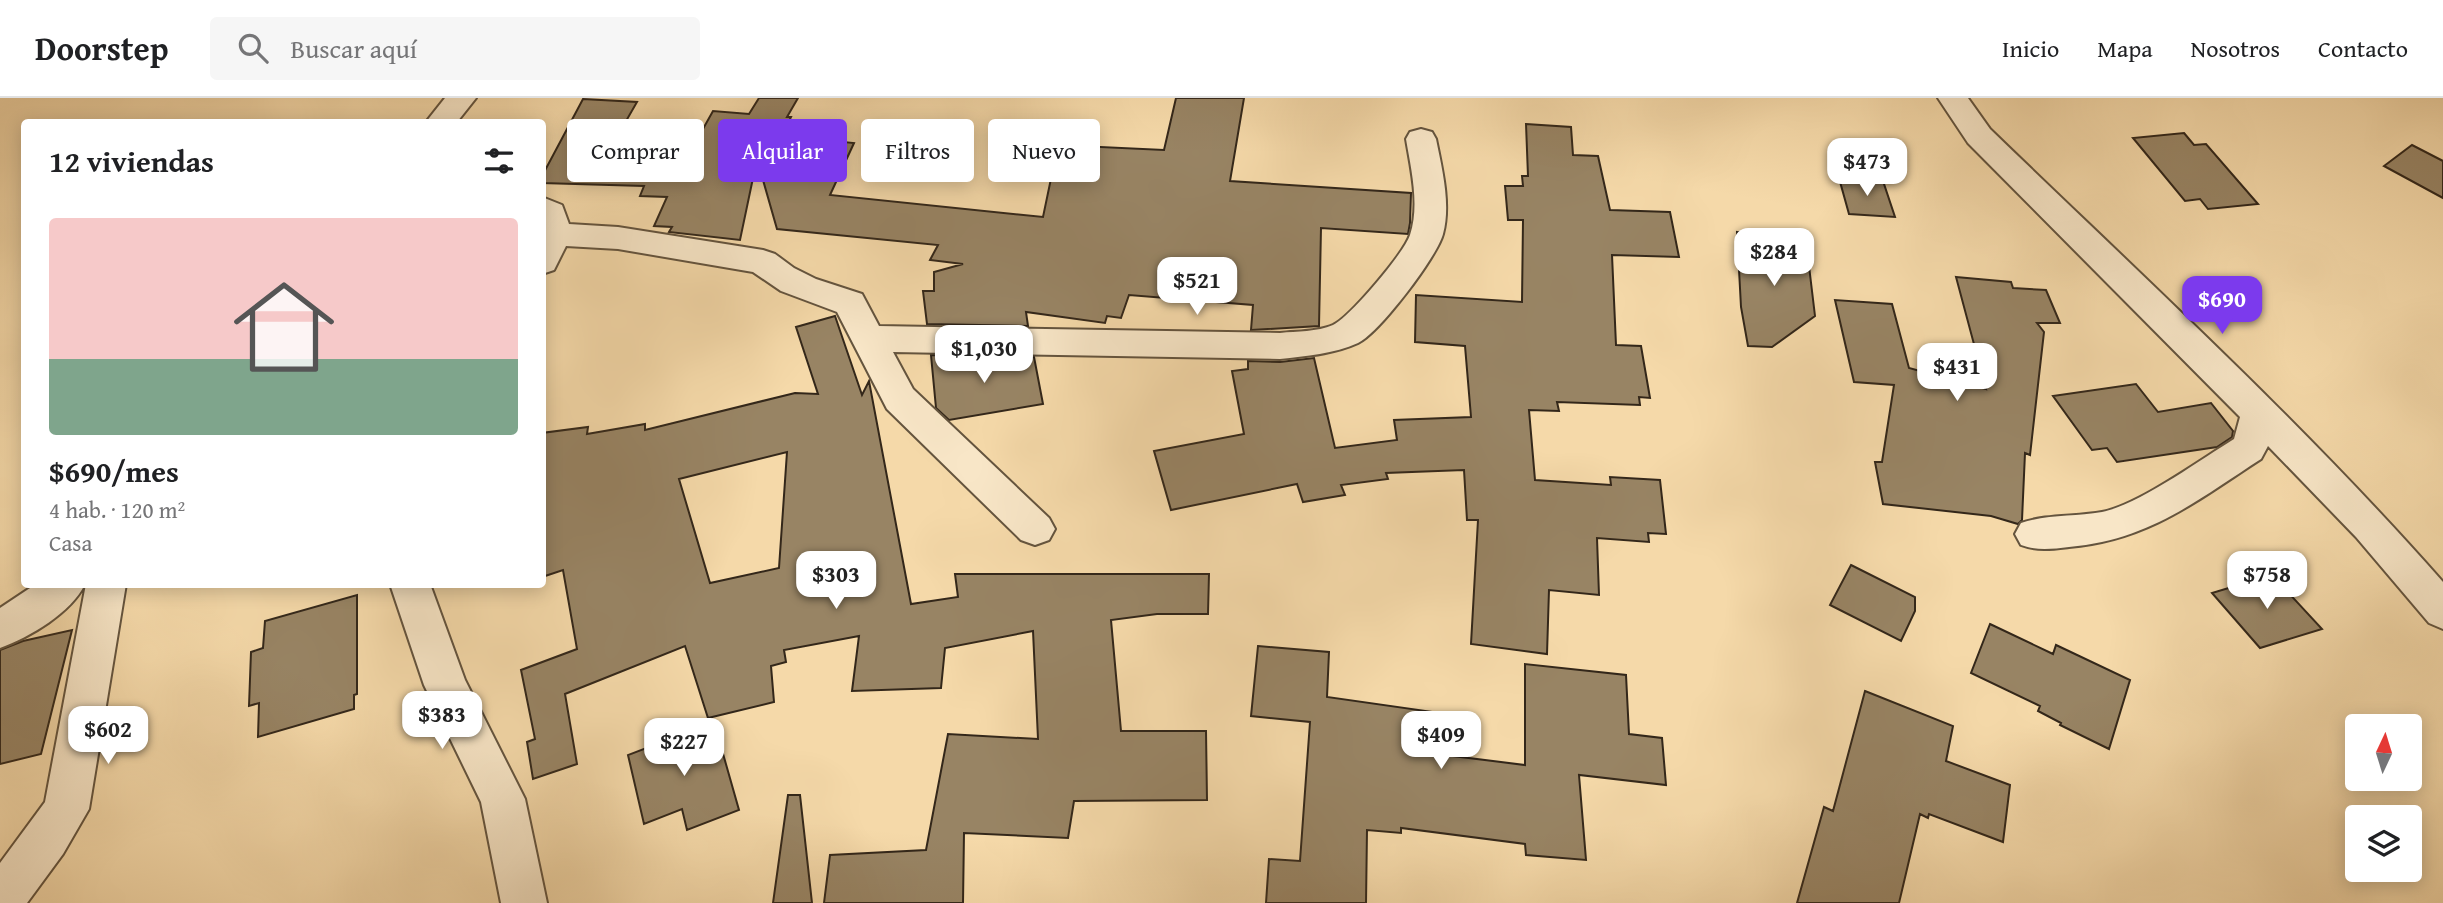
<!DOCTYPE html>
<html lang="es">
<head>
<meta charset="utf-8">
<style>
	body { margin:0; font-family:"Gentium Book Plus",serif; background:#f6f6f6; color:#202124; height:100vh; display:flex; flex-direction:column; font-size:26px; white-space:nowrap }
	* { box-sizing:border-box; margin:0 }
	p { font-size:23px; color:#757577 }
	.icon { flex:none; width:38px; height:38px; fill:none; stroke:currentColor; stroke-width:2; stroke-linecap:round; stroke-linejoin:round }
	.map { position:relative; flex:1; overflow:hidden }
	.details { position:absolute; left:21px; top:21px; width:525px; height:469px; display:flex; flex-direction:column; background:#fff; border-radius:7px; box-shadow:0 4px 18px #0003 }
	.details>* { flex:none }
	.banner { position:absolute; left:567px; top:21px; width:665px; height:63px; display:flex; gap:14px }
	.needle { width:46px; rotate:4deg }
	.buttons { position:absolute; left:2345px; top:616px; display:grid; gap:14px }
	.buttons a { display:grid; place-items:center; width:77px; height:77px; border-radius:7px; background:#fff; box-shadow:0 4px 18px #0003; font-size:35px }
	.price { position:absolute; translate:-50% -60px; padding:0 16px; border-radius:14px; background:#fff; color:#222; font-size:23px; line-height:46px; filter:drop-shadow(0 2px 4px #0008) }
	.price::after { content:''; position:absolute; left:50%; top:42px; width:21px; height:16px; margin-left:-10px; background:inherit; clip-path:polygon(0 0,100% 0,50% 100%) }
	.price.selected { background:#7c3aed; color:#fff }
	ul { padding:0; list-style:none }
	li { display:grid; align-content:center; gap:14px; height:371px; padding:0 28px }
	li+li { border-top:2px solid #e0e0e0 }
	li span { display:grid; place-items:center; height:217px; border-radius:7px; color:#555 }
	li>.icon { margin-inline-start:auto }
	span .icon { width:126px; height:126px; fill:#fffc; stroke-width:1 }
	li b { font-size:30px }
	h2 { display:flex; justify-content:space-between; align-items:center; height:84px; padding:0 28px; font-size:30px }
	.tag { padding:0 24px; border-radius:7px; background:#fff; box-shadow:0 4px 18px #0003; font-size:24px; line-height:63px }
	.tag.selected { background:#7c3aed; color:#fff }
	header { display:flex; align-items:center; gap:42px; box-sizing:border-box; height:98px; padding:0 35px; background:#fff; border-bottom:2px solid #e0e0e0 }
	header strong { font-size:33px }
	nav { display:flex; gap:38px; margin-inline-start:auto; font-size:24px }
	.search { width:490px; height:63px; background:#f6f6f6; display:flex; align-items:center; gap:18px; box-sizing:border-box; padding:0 24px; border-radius:7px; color:#757577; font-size:26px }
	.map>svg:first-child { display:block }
	.building { fill:#988464; stroke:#33271a; stroke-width:2; fill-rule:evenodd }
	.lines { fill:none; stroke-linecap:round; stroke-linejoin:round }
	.minor-casing { stroke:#64543e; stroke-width:4 }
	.minor { fill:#f8e6c7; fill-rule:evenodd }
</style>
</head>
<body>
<header>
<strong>Doorstep</strong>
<div class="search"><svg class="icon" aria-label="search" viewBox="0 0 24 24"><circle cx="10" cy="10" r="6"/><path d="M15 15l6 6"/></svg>Buscar aquí</div>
<nav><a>Inicio</a><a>Mapa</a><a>Nosotros</a><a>Contacto</a></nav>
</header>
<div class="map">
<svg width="2443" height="805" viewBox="0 0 2443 805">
	<rect width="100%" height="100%" fill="#f5d9a9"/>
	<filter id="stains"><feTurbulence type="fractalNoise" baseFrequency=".00286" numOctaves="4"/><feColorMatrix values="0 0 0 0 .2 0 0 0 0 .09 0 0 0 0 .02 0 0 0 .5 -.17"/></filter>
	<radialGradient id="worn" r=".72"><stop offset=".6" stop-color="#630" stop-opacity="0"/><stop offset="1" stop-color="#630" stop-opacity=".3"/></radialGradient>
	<path class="building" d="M759,0h39l-11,19h4l-9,19 72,7 -24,52 213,22 15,-72 106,5 12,-52h68l-14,83 181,12 -1,30 -2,11 -87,-6 -2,98 -68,4 2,-25 -124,-10 -8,23 -14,-2 -2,7 -79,-11 2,14 -101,-2 -4,-33h11v-19l29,-8 -33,-4 8,-15 -161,-16 -20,-70 -17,81 -71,-8 3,-5 -18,-1 13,-29 -27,-1 4,-10 -102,-3v-7l41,-77 54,3 -23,40 80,3 19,-34 36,3z
		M1526,26l45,3 2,28 25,1 12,54 60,2 9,45 -67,-2 4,90 25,1 9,52 -11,-1 1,8 -83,-3 2,9 -30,-1 6,70 76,5 -1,-8 50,3 6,54 -18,-1 1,9 -52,-4 2,57 -50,-5 -2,64 -76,-10 7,-124h-11l-3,-50 -78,3 2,6 -47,6 4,10 -42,7 -6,-18 -126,26 -17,-59 90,-17 -12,-63 16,-2v-8l32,1 34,-4 21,90 62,-8 -3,-20 77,-3 -6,-71 -50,-4 1,-47 106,7 1,-82h-15l-3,-34h18l-1,-10h6z
		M2184,35l10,12 12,-1 52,60 -50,5 -8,-10 -15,2 -52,-63z
		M2412,47l31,16v37l-59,-32z
		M1839,80l44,3 12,36 -46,-3z
		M1737,134l69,9 9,75 -43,31 -24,-1 -7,-39z
		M1956,179l55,5 2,6 33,2 14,33h-23l7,9 -14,123 -5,-2 -3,67 -4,4 -27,-8 -108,-12 -8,-42h7l12,-77 -40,-3 -19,-82 57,4 17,64 77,21z
		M835,218l27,79 7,-14 42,223 47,-7 -3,-23h254l-1,40h-51l-46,6 10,111h85l1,69 -133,1 -6,37 -104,-5 -1,70h-139l6,-48 96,-5 22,-116 90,5 -5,-108 -88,17 -4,40 -89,3 7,-55 -75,14 2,12 -15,4 3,36 -66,16 -23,-72 -120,48 12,70 -44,15 -6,-37 8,-3 -14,-69 56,-21 -14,-79 -21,7v-144l46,-6 -1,7 58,-10v6l150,-37 23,1 -22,-67zM787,354l-8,116 -69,15 -31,-104z
		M931,257l103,2 9,47 -94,16 -13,-12z
		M2136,286l22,28 53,-9 22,28 -1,6 -15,10 -100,15 -10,-14 -15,2 -39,-54z
		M1851,467l64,32v14l-14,30 -71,-36z
		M2272,477l50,54 -62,19 -48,-55z
		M357,497v99l-3,1v14l-96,28 1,-34 -10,3 2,-54 12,-4 2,-27z
		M1990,526l63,30 3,-9 74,35 -21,69 -49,-24 1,-2 -23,-12 2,-5 -69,-33z
		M72,532l-31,124 -41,10v-114l23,-9z
		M1258,548l71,6 -2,45 120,17 -2,41 80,10v-101l101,11 3,59 33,4 4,47 -87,-10 7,85 -60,-5 -1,-11 -124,-16v5l-34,-3 -1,73h-100l3,-44 31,2 10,-139 -59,-6z
		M1865,593l88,35 -7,35 64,24 -7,57 -74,-28 -1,4 -8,-4 -21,89h-102l27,-96 9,4z
		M714,624l25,88 -52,20 -5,-21 -38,15 -16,-69z
		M788,697h12l12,108h-39z"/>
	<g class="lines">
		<g class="minor-casing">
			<path id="minor" d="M445,0h31l-19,24h-31z
				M1938,0h30l22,31c153,148 312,293 453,453v47l-14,-6 -73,-86 -88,-91 -7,13c-65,42 -112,81 -192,88 -17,2 -32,4 -48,-2l-6,-11 6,-11c26,-9 54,-6 81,-11 36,-7 98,-52 132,-73l6,-22 -272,-274z
				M1421,31l11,3 4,7c6,30 15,65 7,95 -6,23 -64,99 -85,109 -24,11 -52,13 -78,16l-387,-7 20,37 136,129 6,11 -6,11 -14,5 -14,-5 -134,-131 -50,-97 -56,-21 -28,-19 -135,-23 -52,-3 -12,24 -12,4v-77l20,8 7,19 49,3 145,23 12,4 19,14 22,11 46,15 17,32 401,7c17,-2 37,-1 53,-8 17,-8 71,-72 77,-90 10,-30 1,-66 -4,-96l4,-7z
				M36,486h49c-14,29 -55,53 -85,64v-40z
				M86,486h40l-37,225 -26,45 -36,49h-27v-40l45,-61z
				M390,486h40l35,96 60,119 22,104h-46l-20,-101 -57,-117z"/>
		</g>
		<use href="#minor" class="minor"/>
	</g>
	<rect width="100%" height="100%" filter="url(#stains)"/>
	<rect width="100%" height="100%" fill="url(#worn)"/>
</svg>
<div class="buttons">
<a><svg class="needle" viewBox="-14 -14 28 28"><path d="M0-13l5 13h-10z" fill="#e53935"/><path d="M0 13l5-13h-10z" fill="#757577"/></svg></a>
<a><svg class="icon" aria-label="layers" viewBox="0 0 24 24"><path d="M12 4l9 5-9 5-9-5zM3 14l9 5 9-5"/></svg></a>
</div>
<b class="price" style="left:1867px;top:100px">$473</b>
<b class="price" style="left:1774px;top:190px">$284</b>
<b class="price" style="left:1197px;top:219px">$521</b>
<b class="price selected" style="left:2222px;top:238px">$690</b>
<b class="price" style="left:984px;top:287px">$1,030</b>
<b class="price" style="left:1957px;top:305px">$431</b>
<b class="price" style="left:836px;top:513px">$303</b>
<b class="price" style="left:2267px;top:513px">$758</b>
<b class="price" style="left:442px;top:653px">$383</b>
<b class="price" style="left:108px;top:668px">$602</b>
<b class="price" style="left:1441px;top:673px">$409</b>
<b class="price" style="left:684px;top:680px">$227</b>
<div class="banner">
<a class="tag">Comprar</a>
<a class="tag selected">Alquilar</a>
<a class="tag">Filtros</a>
<a class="tag">Nuevo</a>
</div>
<section class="details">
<h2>12 viviendas<svg class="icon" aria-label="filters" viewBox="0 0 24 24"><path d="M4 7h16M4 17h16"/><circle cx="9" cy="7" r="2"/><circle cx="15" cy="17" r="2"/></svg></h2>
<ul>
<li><span style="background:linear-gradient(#f6c9c9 65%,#7fa58c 0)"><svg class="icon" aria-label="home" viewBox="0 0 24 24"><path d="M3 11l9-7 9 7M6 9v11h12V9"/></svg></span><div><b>$690/mes</b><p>4 hab. · 120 m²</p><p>Casa</p></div></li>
</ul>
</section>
</div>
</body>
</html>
